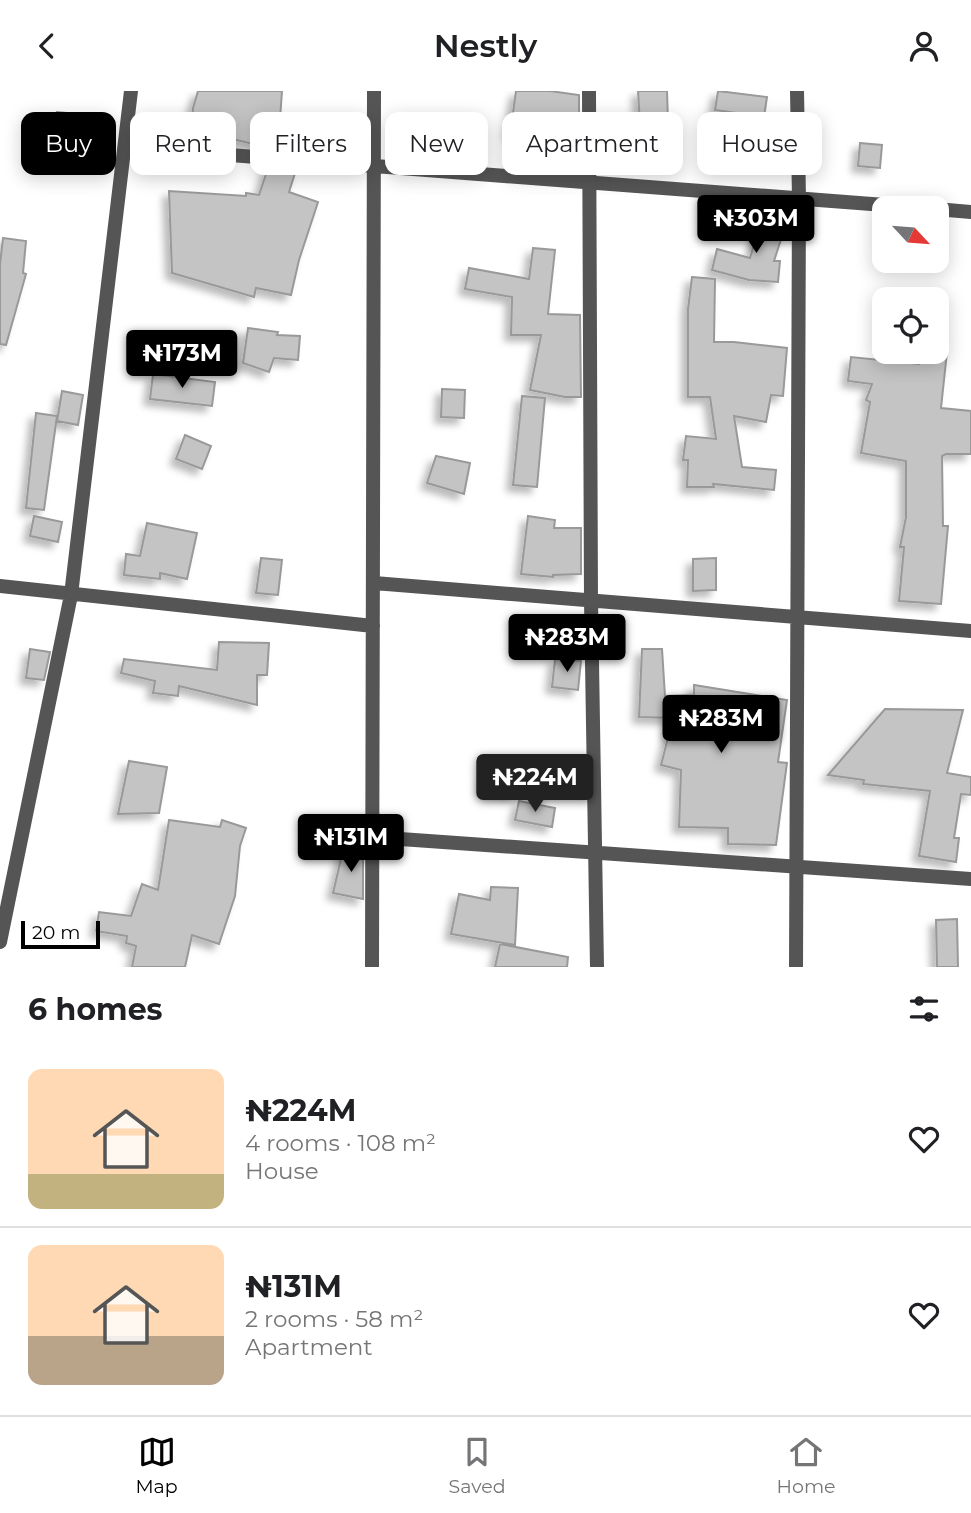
<!DOCTYPE html>
<html lang="en">
<head>
<meta charset="utf-8">
<style>
	body { margin:0; font-family:Montserrat,sans-serif; background:#f6f6f6; color:#202124; height:100vh; display:flex; flex-direction:column; font-size:26px; white-space:nowrap }
	* { box-sizing:border-box; margin:0 }
	p { font-size:23px; color:#757577 }
	.icon { flex:none; width:38px; height:38px; fill:none; stroke:currentColor; stroke-width:2; stroke-linecap:round; stroke-linejoin:round }
	.map { position:relative; height:876px; overflow:hidden }
	.drawer { display:flex; flex-direction:column; background:#fff; flex:1 }
	.drawer>* { flex:none }
	.top-card { position:absolute; left:21px; top:21px; width:929px; height:63px; display:flex; gap:14px }
	.needle { width:46px; rotate:116deg }
	.controls { position:absolute; left:872px; top:105px; display:grid; gap:14px }
	.controls a { display:grid; place-items:center; width:77px; height:77px; border-radius:14px; background:#fff; box-shadow:0 4px 18px #0003; font-size:35px }
	.scale { position:absolute; left:21px; bottom:18px; width:79px; box-sizing:border-box; padding-left:7px; border:4px solid #000; border-top:0; font-size:19px; line-height:24px; white-space:nowrap; color:#000; -webkit-text-stroke:5px #fff; paint-order:stroke }
	.price { position:absolute; translate:-50% -60px; padding:0 16px; border-radius:7px; background:#000; color:#fff; font-size:23px; line-height:46px; filter:drop-shadow(0 2px 4px #0008) }
	.price::after { content:''; position:absolute; left:50%; top:42px; width:21px; height:16px; margin-left:-10px; background:inherit; clip-path:polygon(0 0,100% 0,50% 100%) }
	.price.current { background:#222; color:#fff }
	ul { padding:0; list-style:none }
	li { display:flex; align-items:center; gap:21px; height:175px; padding:0 28px }
	li+li { border-top:2px solid #e0e0e0 }
	li span { display:grid; place-items:center; flex:none; width:196px; height:140px; border-radius:14px; color:#555 }
	li>.icon { margin-inline-start:auto }
	span .icon { width:84px; height:84px; fill:#fffc; stroke-width:1 }
	li b { font-size:30px }
	h2 { display:flex; justify-content:space-between; align-items:center; height:84px; padding:0 28px; font-size:30px }
	.chip { padding:0 24px; border-radius:14px; background:#fff; box-shadow:0 4px 18px #0003; font-size:24px; line-height:63px }
	.chip.current { background:#000; color:#fff }
	header { display:flex; justify-content:space-between; align-items:center; height:91px; padding:0 28px; background:#fff; font-size:32px; font-weight:600 }
	.dock { display:flex; justify-content:space-around; align-items:center; height:98px; border-top:2px solid #e0e0e0; background:#fff; font-size:19px; color:#757577 }
	.dock a { display:grid; justify-items:center; gap:4px }
	.dock .current { color:#000 }
	.map>svg:first-child { display:block }
	.building { fill:#c4c4c4; stroke:#999; stroke-width:2; filter:url(#shadow) }
	.lines { fill:none; stroke-linecap:round; stroke-linejoin:round }
	.street { stroke:#555; stroke-width:14 }
</style>
</head>
<body>
<header><svg class="icon" aria-label="back" viewBox="0 0 24 24"><path d="M15 5l-7 7 7 7"/></svg>Nestly<svg class="icon" aria-label="person" viewBox="0 0 24 24"><circle cx="12" cy="8" r="4"/><path d="M4 21q1-7 8-7t8 7"/></svg></header>
<div class="map">
<svg width="971" height="876" viewBox="0 0 971 876">
	<defs>
		<filter id="shadow"><feDropShadow dx="-6" dy="6" stdDeviation="3.5" flood-color="#0004"/></filter>
	</defs>
	<rect width="100%" height="100%" fill="#fff"/>
	<path class="building" d="M198,0h84l-2,28 45,9 -3,21 -19,-2 -1,4 -28,-2 -58,-14 -25,-3 2,-24z
		M516,0h34l29,4v48l-69,-9z
		M638,0h29l1,31 -28,2z
		M718,0l49,6 -3,20 -49,-7z
		M57,21l28,3 -3,28 -28,-3z
		M444,28l23,3 -3,23 -24,-3z
		M748,46h35v20l-35,1z
		M860,52l22,2 -2,23 -22,-2z
		M268,77l28,2 -7,22 29,10 -19,58 -8,35 -35,-7 -2,9 -82,-24 -3,-82 77,5v-3l13,2z
		M763,123l24,7 -13,40h6l-2,21 -29,-2 -37,-10 5,-21 33,9z
		M3,147l23,3 -3,32 3,1 -20,71 -6,-1v-80z
		M533,157l22,2 -7,64 32,1 1,82h-16l-35,-7 11,-55h-30l1,-38 -47,-8 4,-21 60,11z
		M692,186l23,2 -1,63h20l53,6 -4,48 -12,-1 -5,27 -32,-6 8,51 34,3 -2,20 -61,-6 1,3h-27l1,-27h-5l3,-24 30,3 -6,-42h-22v-88z
		M248,237l30,4 -1,3 23,1 -2,24 -24,-2 -5,14 -26,-9z
		M920,261h27l-6,56 30,3v43h-25l-4,2 1,70h5l-7,78 -42,-3 5,-54h-4l6,-30v-56l-45,-8 9,-51 -4,-2 6,-16 -24,-3 3,-24 68,7z
		M153,283l62,8 -3,24 -62,-7z
		M442,298l23,1 -1,28 -23,-1z
		M62,300l21,4 -5,30 -21,-4z
		M522,305l23,2 -8,89 -24,-2z
		M36,322l21,3 -13,94 -18,-2z
		M185,344l26,11 -9,23 -26,-10z
		M436,365l34,7 -6,31 -37,-11z
		M34,425l28,6 -4,20 -28,-6z
		M528,425l27,4 -1,8h27v46l-28,1v2l-32,-3z
		M147,432l50,10 -10,46 -27,-6v6l-36,-4 2,-21 14,2z
		M261,467l21,2 -4,35 -22,-2z
		M716,467v32l-23,1v-32z
		M219,551l50,1 -2,32h-10v30l-78,-19 -1,10 -25,-3 2,-12 -34,-8 3,-14 93,11z
		M30,558l20,3 -6,28 -18,-2z
		M642,558h20l3,47 29,-1v-10l93,15 -9,62 9,1 -11,82 -48,-1v-16l-49,-1 2,-57 -20,-5 12,-47 -34,-1z
		M555,568l26,2 -3,29 -26,-3z
		M885,618l78,1 -16,63 24,4v18l-10,-1 -7,44h5l-3,24 -37,-6 11,-65 -67,-7 1,-4 -36,-5z
		M490,665l30,6 -7,31 -29,-5z
		M129,670l38,6 -8,46 -41,1z
		M519,710l36,7 -3,19 -37,-7z
		M169,729l51,7 2,-7 24,8 -6,18 -5,50 -16,48 -27,-9 -7,32h-53l4,-21 -10,-3 1,-7 -31,-5 3,-19 32,4 11,-32 16,6z
		M344,755l19,4v49l-30,-6z
		M491,796l27,1 -3,57 -64,-11 8,-40 31,6z
		M957,828l1,48h-21l-1,-47z
		M500,853l68,13 -1,10h-72z"/>
	<g class="lines">
		<path class="street" d="M589,0l2,510 6,366
			M125,56l799,61
			M936,118l35,3
			M374,492l597,48
			M0,495l373,40
			M372,746l599,42
			M0,851l71,-347 60,-504
			M372,876l2,-876
			M796,876l3,-769 -2,-107"/>
	</g>
</svg>
<div class="controls">
<a><svg class="needle" viewBox="-14 -14 28 28"><path d="M0-13l5 13h-10z" fill="#e53935"/><path d="M0 13l5-13h-10z" fill="#757577"/></svg></a>
<a><svg class="icon" aria-label="locate" viewBox="0 0 24 24"><circle cx="12" cy="12" r="6"/><path d="M12 2v4M12 18v4M2 12h4M18 12h4"/></svg></a>
</div>
<div class="scale">20 m</div>
<b class="price" style="left:756px;top:164px">₦303M</b>
<b class="price" style="left:182px;top:299px">₦173M</b>
<b class="price" style="left:567px;top:583px">₦283M</b>
<b class="price" style="left:721px;top:664px">₦283M</b>
<b class="price current" style="left:535px;top:723px">₦224M</b>
<b class="price" style="left:351px;top:783px">₦131M</b>
<div class="top-card">
<a class="chip current">Buy</a>
<a class="chip">Rent</a>
<a class="chip">Filters</a>
<a class="chip">New</a>
<a class="chip">Apartment</a>
<a class="chip">House</a>
</div>
</div>
<section class="drawer">
<h2>6 homes<svg class="icon" aria-label="filters" viewBox="0 0 24 24"><path d="M4 7h16M4 17h16"/><circle cx="9" cy="7" r="2"/><circle cx="15" cy="17" r="2"/></svg></h2>
<ul>
<li><span style="background:linear-gradient(#ffd9b3 75%,#c2b280 0)"><svg class="icon" aria-label="home" viewBox="0 0 24 24"><path d="M3 11l9-7 9 7M6 9v11h12V9"/></svg></span><div><b>₦224M</b><p>4 rooms · 108 m²</p><p>House</p></div><svg class="icon" aria-label="heart" viewBox="0 0 24 24"><path d="M12 20l-8-8c-3-5 5-10 8-4 3-6 11-1 8 4z"/></svg></li>
<li><span style="background:linear-gradient(#ffd9b3 65%,#b9a48a 0)"><svg class="icon" aria-label="home" viewBox="0 0 24 24"><path d="M3 11l9-7 9 7M6 9v11h12V9"/></svg></span><div><b>₦131M</b><p>2 rooms · 58 m²</p><p>Apartment</p></div><svg class="icon" aria-label="heart" viewBox="0 0 24 24"><path d="M12 20l-8-8c-3-5 5-10 8-4 3-6 11-1 8 4z"/></svg></li>
</ul>
</section>
<nav class="dock">
<a class="current"><svg class="icon" aria-label="map" viewBox="0 0 24 24"><path d="M3 6l6-2 6 2 6-2v14l-6 2-6-2-6 2zM9 4v14M15 6v14"/></svg>Map</a>
<a><svg class="icon" aria-label="saved" viewBox="0 0 24 24"><path d="M7 4h10v16l-5-4-5 4z"/></svg>Saved</a>
<a><svg class="icon" aria-label="home" viewBox="0 0 24 24"><path d="M3 11l9-7 9 7M6 9v11h12V9"/></svg>Home</a>
</nav>
</body>
</html>
